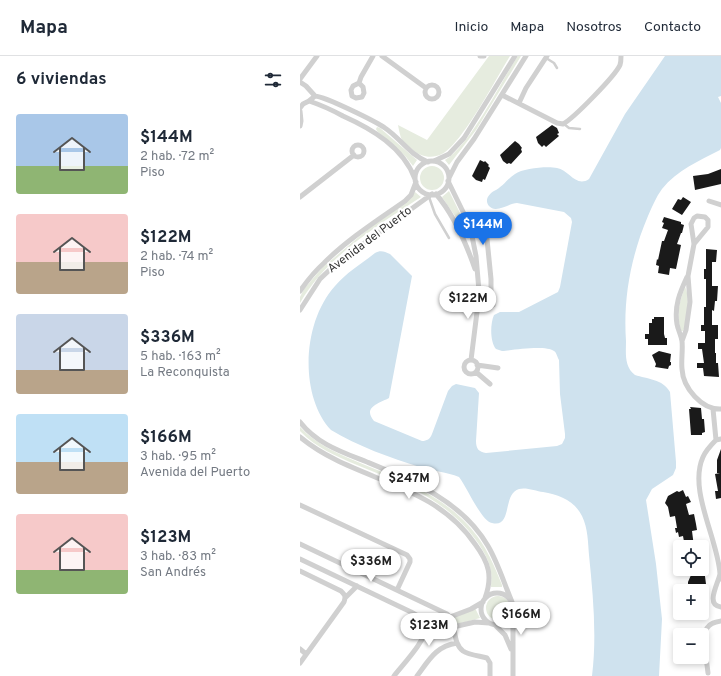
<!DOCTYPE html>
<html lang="es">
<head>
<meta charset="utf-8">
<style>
	body { margin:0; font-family:Overpass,sans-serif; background:#f6f6f7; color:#1f2937; height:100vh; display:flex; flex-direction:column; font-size:15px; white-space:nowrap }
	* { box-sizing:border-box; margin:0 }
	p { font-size:13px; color:#747a83 }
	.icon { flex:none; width:22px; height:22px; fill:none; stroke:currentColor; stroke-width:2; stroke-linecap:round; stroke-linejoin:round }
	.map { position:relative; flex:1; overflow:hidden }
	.drawer { display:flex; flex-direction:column; background:#fff; width:300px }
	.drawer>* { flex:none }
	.tools { position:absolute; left:373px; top:484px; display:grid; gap:8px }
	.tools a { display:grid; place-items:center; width:36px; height:36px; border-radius:4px; background:#fff; box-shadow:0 2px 6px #0003; font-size:20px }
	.price { position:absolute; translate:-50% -34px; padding:0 9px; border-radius:14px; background:#fff; color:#222; font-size:13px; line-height:26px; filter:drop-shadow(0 1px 2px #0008) }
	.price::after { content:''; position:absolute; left:50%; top:24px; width:12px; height:9px; margin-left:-6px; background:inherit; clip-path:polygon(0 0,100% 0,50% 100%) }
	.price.current { background:#1a73e8; color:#fff }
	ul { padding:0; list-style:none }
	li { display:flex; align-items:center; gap:12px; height:100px; padding:0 16px }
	li span { display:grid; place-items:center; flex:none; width:112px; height:80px; border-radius:4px; color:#555 }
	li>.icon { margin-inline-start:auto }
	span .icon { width:48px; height:48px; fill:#fffc; stroke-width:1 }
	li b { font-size:17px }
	h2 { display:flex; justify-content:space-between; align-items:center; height:48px; padding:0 16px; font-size:17px }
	header { display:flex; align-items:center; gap:24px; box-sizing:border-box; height:56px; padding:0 20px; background:#fff; border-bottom:1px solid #e0e1e3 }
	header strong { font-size:19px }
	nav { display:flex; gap:22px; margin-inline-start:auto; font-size:14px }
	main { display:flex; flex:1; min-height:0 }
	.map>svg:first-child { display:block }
	.green { fill:#e6ecdf }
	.water { fill:#cfe2ee }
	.building { fill:#1a1a1a }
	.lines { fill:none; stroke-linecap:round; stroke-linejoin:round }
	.service { stroke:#d0d0d0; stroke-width:2.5 }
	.minor { stroke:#d0d0d0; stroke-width:5 }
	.labels { text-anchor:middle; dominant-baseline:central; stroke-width:4; stroke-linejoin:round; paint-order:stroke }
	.street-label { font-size:12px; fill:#333; stroke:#fff }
</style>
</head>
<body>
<header>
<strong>Mapa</strong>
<nav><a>Inicio</a><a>Mapa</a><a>Nosotros</a><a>Contacto</a></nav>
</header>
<main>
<section class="drawer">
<h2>6 viviendas<svg class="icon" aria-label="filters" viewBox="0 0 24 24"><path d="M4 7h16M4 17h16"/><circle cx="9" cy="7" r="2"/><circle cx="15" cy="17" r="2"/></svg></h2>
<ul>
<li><span style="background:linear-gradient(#a9c7e8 65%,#8fb573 0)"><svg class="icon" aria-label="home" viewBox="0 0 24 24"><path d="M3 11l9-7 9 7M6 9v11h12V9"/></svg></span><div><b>$144M</b><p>2 hab. · 72 m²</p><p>Piso</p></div></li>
<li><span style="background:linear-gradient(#f6c9c9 60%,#b9a48a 0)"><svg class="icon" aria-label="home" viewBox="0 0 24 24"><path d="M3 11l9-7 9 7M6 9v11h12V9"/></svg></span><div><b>$122M</b><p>2 hab. · 74 m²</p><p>Piso</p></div></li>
<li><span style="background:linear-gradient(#c9d6e8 70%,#b9a48a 0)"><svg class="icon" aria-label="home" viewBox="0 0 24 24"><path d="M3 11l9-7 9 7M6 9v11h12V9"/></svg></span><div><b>$336M</b><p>5 hab. · 163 m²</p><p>La Reconquista</p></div></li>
<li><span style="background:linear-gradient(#bfe0f5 60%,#b9a48a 0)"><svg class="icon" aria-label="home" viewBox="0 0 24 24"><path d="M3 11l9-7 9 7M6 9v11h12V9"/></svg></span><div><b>$166M</b><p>3 hab. · 95 m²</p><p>Avenida del Puerto</p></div></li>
<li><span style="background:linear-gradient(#f6c9c9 70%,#8fb573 0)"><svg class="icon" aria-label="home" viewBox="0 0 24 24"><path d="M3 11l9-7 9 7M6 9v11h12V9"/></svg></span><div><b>$123M</b><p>3 hab. · 83 m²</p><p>San Andrés</p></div></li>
</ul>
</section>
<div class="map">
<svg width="421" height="620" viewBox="0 0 421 620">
	<rect width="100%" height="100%" fill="#fff"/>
	<path class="green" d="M189,0h21c-13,21 -48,88 -68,98 -10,5 -21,3 -29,-4 -3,-3 -9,-6 -11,-10 -2,-4 -3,-10 -4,-15l29,15z
		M218,0h3l-45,74 -27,35 -4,-5c27,-17 54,-76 73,-104z
		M77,71l3,1 37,32 -4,6 -7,-9 -29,-26 -1,-2z
		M120 122a12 12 0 1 1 24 0a12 12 0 1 1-24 0Z
		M149,135l13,26 -5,2 -15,-22z
		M115,136l6,5c-44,29 -94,59 -121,106v-6l4,-8 18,-21 39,-33z
		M385,231c5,8 3,36 -2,44h-2c-5,-18 -2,-27 4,-44z
		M0,371c18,19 41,28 65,38 47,19 93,37 120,83 7,12 12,25 17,37v2h-11c0,-4 1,-10 0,-15 -2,-15 -13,-30 -23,-42 -31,-35 -69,-48 -111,-65 -21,-9 -41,-17 -57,-34z
		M186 552a12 12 0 1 1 24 0a12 12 0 1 1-24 0Z
		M175,552l5,10 -22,6 -3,-3 -1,-4z"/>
	<path class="water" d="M365,0h56v40l-3,1 3,6v45l-1,2c-21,11 -43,20 -58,39 -6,8 -10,18 -14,27 -17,40 -25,82 -22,125 0,12 -2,26 9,34 12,4 28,4 35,17l6,70v6l-3,7 -21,14 -6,11 10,64 6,55 -3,57h-67c5,-40 1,-81 -3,-121 -1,-12 -1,-27 -7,-39 -8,-16 -23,-21 -39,-24 -7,-1 -17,-5 -24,-3 -17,5 -6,39 -27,34 -11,-2 -25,-36 -33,-46 -12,-5 -26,-6 -39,-10 -29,-9 -63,-21 -89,-37 -31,-33 -30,-106 4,-144 11,-13 26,-22 40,-33 5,-3 9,-2 15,1l22,22 -23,122c-9,5 -27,9 -15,23l48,20c5,0 8,-2 10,-7l16,-43 4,-5 4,-2 19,4 4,5 -3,48c0,8 3,11 10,12l71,-7 5,-2 3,-6v-4l-5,-40 -1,-34c-2,-3 -2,-7 -5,-9 -9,-6 -40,-1 -52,0l-6,-2c-6,-7 -6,-25 -2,-34l6,-3h19l39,-20 2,-5 12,-65 -1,-4 -7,-6 -47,-9c-8,0 -21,11 -28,3 -5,-6 0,-12 5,-15 9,-4 13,-12 21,-17 8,-6 33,-8 42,-6 12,2 19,20 32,11l36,-65z"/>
	<path class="building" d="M252,69l5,3 2,5 -2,1 2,2 -13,11 -2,-2 -2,2 -4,-4 -2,-6z
		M215,85l4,3 3,4 -1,1 1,3 -11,12 -2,-1 -2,1 -4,-3 -3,-6z
		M180,104l4,2 1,-1 4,4 -1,1 2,2 -5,12 -2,-1 -1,3 -6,-2 -4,-4z
		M421,113v15l-26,6 -2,-14 15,-2z
		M383,141l8,5 -9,13 -10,-6 6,-10 3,1z
		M364,161l17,5v2l3,1 -2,8h-1l-4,11 4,1 -5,24 -6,-1 -1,7 -11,-2 1,-7 -3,-1 1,-6 1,1 4,-19h2l4,-11 -6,-2 2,-5 -2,-1z
		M406,193l11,1 -1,12h-4v24h6l-1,15h-2l-1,10 -2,-1v15h6v14h-3v14h1v10h2l1,14 -15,-1 -1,-8h-6v-5h7l-2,-14h-4v-6h7v-12h-4v-6h3v-18h2v-28h-2v-10h2z
		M354,261h10v17l1,4h2v7h-19v-6h-3v-5h4v-11h3v-4h2z
		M359,295l12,3 -1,8h1v3l-2,1 -1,3 -13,-2 1,-3 -4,-9z
		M390,351l11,1 1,11h2l1,13 -3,1v2h-11l-2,-26h2z
		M421,393v49l-5,1 -1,-8h3l-3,-17 5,-1h-3v-13z
		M383,434l3,7 2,-1 3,6 -5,2 3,11 5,-1 2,10 1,6 -5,1 2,16h-9l-2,-11 -4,1 -1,-5 -2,1 -1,-5h2l-2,-12 -5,1 -2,-10 -3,-4 3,-7 9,-5 2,1z
		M385,513h19l2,15 -4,1v6h-14v-9l3,-7 -5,1z"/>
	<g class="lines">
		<path class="service" d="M246,2l8,5 3,5
			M264,68l5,4 11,1
			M129,141l6,17 14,24"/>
		<path class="minor" d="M82,0l44,32
			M180,0h4
			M0,23l17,-23
			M0,26l6,4 9,10
			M59,27l4,4 1,6 -2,4 -6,1 -4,-2 -1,-6 2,-4z
			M59,27l2,-6 12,-21
			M125 36a7 7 0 1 1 14 0a7 7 0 1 1-14 0Z
			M202,39l55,28 6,1c11,-6 52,-48 57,-59 1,-3 1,-6 1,-9
			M9,45c12,4 23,9 34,15 29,13 60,31 72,63
			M219,47l7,-15 21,-32
			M0,52l3,-4 6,-3 6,-5c11,1 60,25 70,32 15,10 25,27 43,34
			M0,55l1,10 -1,5
			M52 95a6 6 0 1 1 12 0a6 6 0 1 1-12 0Z
			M134,105l15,-7 15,-16 51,-82
			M115 122a17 17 0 1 1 34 0a17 17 0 1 1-34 0Z
			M149,122l8,-16 17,-23 52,-83
			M148,125l22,45 6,30 3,35 -1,13 -7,56
			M136,138c18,21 30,49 39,75
			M0,141l54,-42
			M409,145l12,4
			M171,174h11l4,-1
			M160,177l20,2 6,3
			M387,221c-7,15 -13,29 -10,47 1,6 4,11 5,17 1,9 -1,19 0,28 1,19 20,41 39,40
			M0,235c7,-10 15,-20 24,-28 24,-24 54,-43 81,-62l6,-6 5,-13
			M193,249l-2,-5v-21l-5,-50c3,-7 8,-13 16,-10
			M0,254l20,-31 18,-17 94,-68
			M382,285l4,-11 4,-28 -2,-26 6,-32 -3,-20 3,-6 3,-2 8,1 3,3v7l-14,17
			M164 311a7 7 0 1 1 14 0a7 7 0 1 1-14 0Z
			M177,309l21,3
			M176,316l14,12
			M413,353l3,31
			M0,366c17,22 42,30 67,40 46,19 95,39 121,84 10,17 16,37 24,56
			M0,381c54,45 132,44 175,107 14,19 18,32 10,54
			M0,449l107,50 3,4v3l-13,28
			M0,488l147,70c11,9 4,28 16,37 6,4 17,5 24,7l3,5v13
			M0,503l111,53 12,7 4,5
			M0,515l41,20c4,4 5,5 3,11l-44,61
			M420,518c-2,-35 -32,-84 -17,-117 3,-7 8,-12 13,-17l5,-1
			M421,523l-1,-5c-2,10 -15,31 1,33
			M181 553a16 16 0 1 1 32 0a16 16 0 1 1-32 0Z
			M45,542l12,-12
			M213,559v61
			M127,568l26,3 22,-5 14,1
			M138,568l12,-7 21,-8 12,-7
			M195,569l10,10 6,14
			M0,593l6,5
			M408,617c-1,-11 -6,-36 -1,-45 3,-5 9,-6 14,-7
			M94,620c11,-14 32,-35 33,-52
			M117,620c12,-16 19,-30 40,-33"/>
	</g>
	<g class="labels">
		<g class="street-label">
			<text transform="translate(70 184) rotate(-37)">Avenida del Puerto</text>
		</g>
	</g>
</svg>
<div class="tools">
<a><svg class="icon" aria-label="locate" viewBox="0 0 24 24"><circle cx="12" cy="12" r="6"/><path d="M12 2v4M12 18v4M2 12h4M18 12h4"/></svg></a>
<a>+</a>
<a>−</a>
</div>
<b class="price current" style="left:183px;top:190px">$144M</b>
<b class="price" style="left:168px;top:264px">$122M</b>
<b class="price" style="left:109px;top:444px">$247M</b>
<b class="price" style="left:71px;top:527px">$336M</b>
<b class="price" style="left:221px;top:580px">$166M</b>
<b class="price" style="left:129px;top:591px">$123M</b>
</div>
</main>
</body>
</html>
